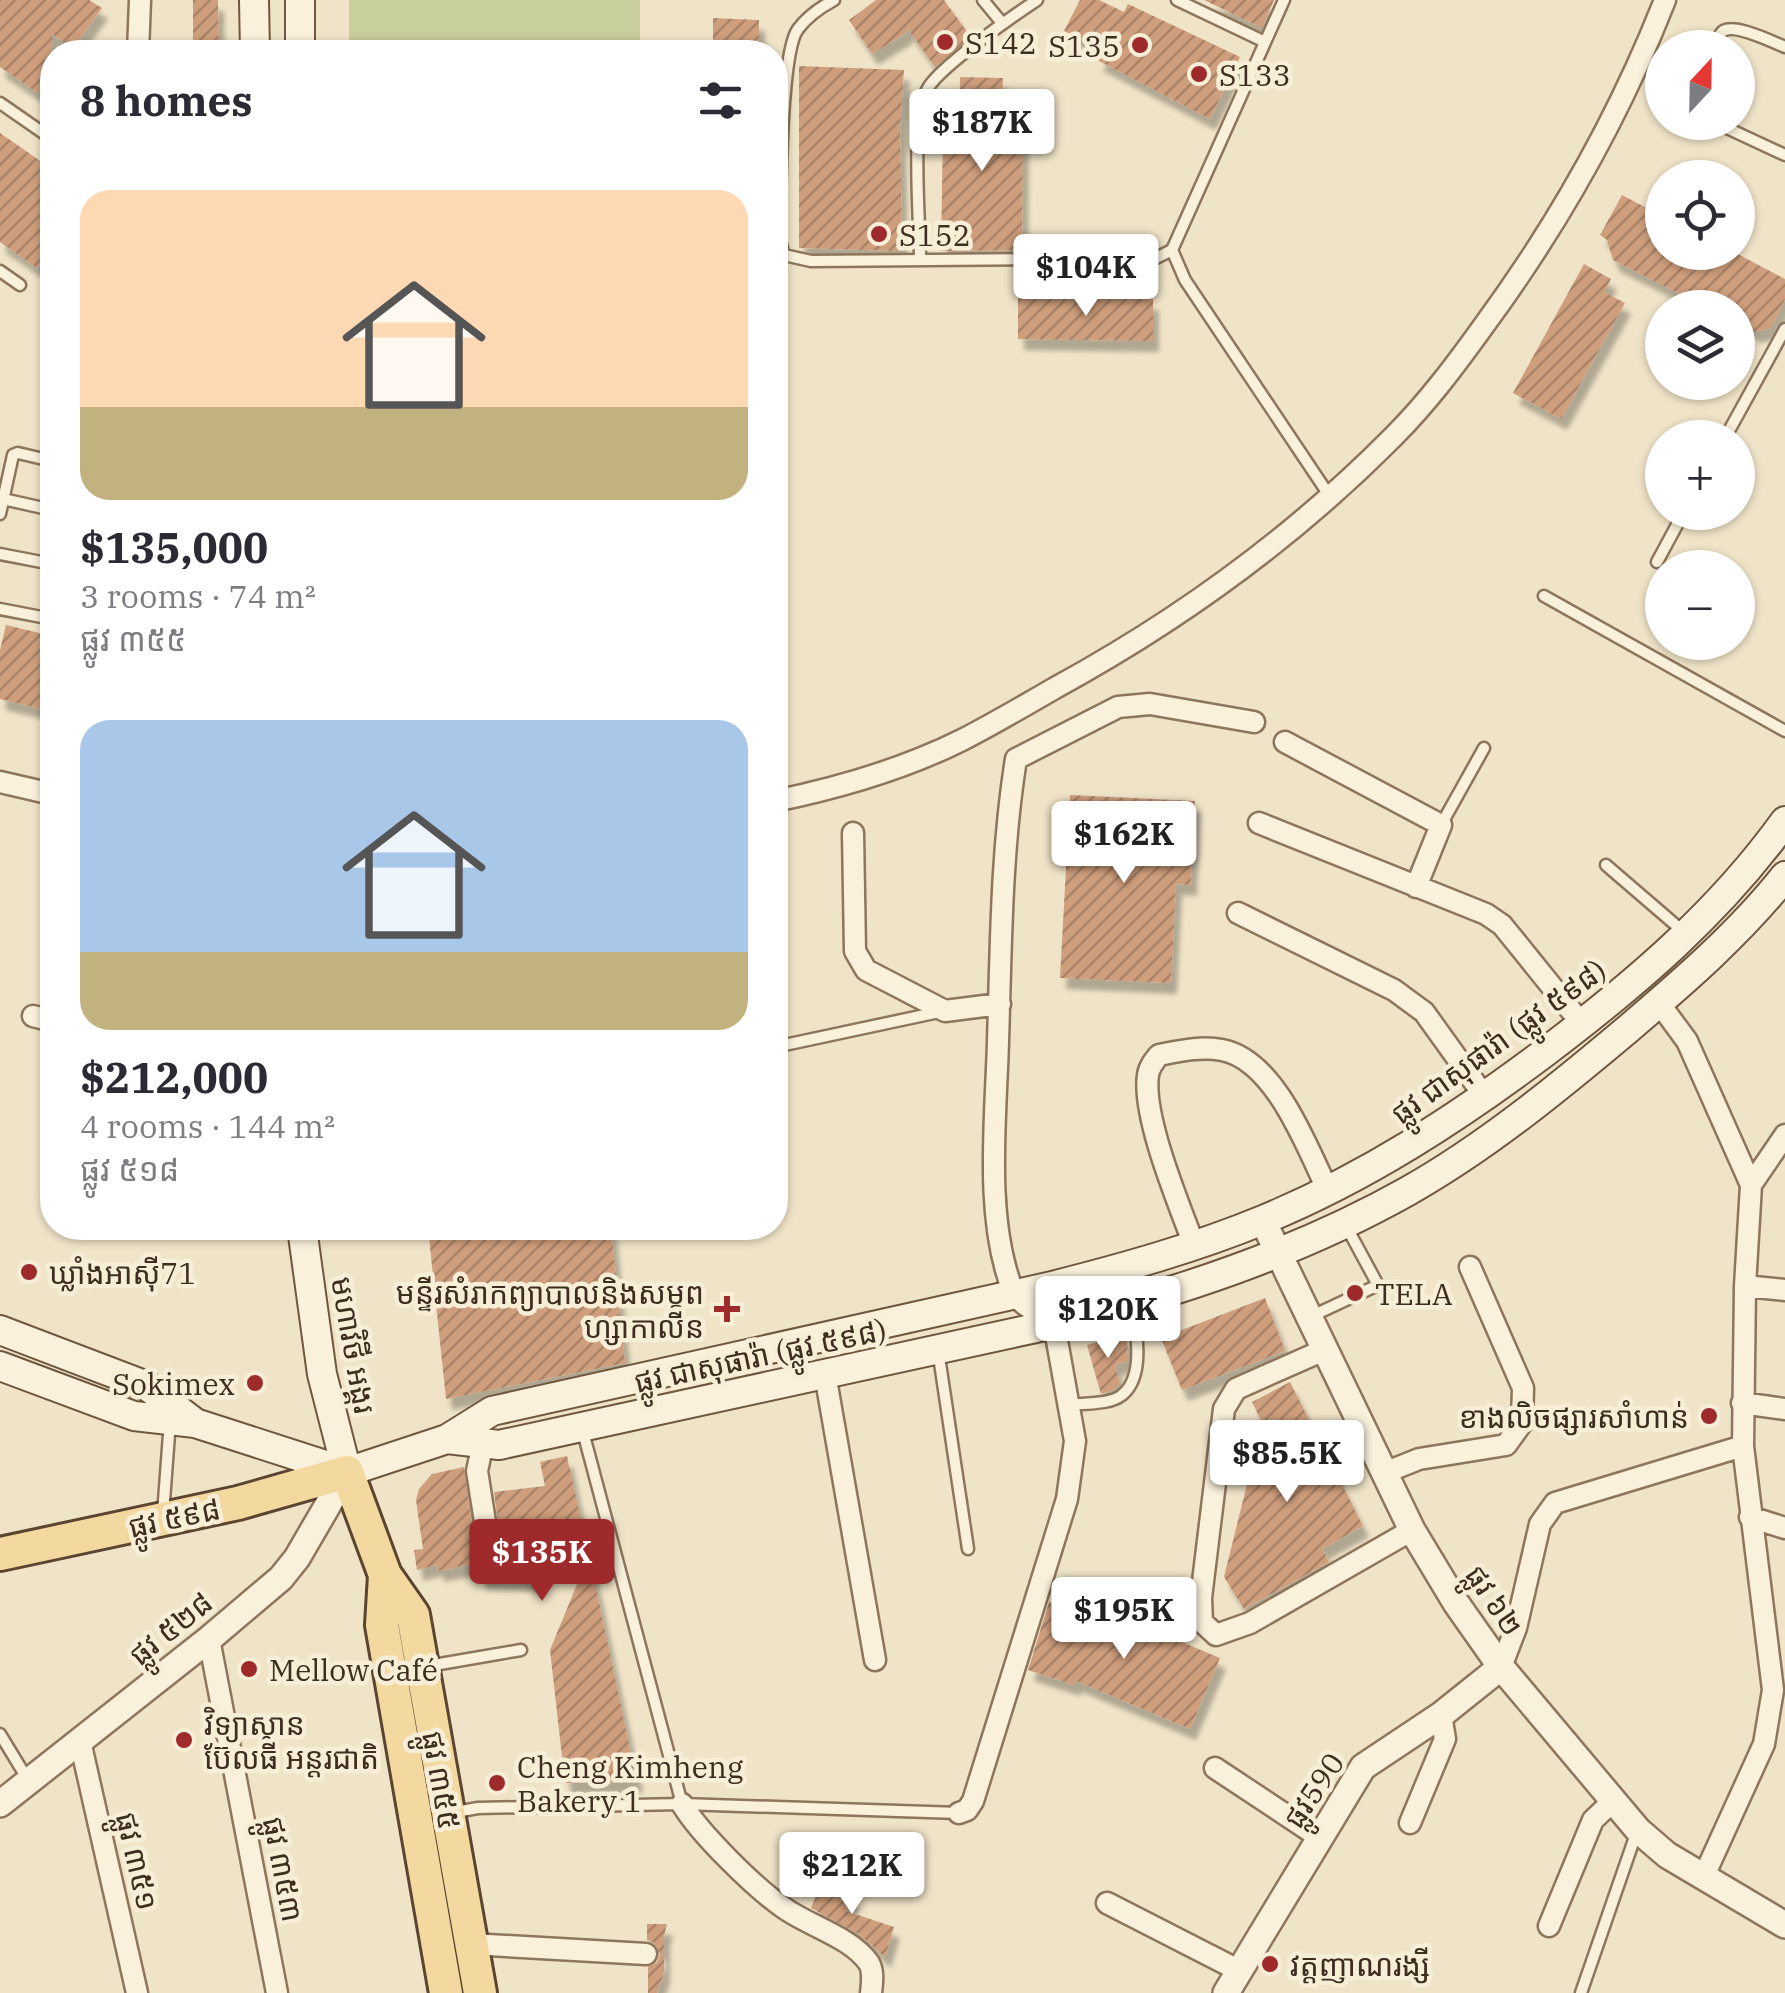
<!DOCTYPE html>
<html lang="en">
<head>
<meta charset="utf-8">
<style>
	body { margin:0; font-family:"IBM Plex Serif","Noto Sans Khmer",serif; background:#f7f7f7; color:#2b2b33; height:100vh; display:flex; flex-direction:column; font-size:38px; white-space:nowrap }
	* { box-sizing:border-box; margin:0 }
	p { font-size:32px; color:#7c7c81 }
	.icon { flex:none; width:55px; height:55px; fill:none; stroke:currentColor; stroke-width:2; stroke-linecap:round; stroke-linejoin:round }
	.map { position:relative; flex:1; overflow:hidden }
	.details { position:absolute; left:40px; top:40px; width:748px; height:1200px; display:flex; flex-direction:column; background:#fff; border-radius:40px; box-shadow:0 2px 8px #0004 }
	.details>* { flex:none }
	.needle { width:65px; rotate:22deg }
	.buttons { position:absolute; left:1645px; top:30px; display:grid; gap:20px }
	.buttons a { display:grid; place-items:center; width:110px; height:110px; border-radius:50%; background:#fff; box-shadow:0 2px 8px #0004; font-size:50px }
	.price { position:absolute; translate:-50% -85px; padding:0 22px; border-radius:10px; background:#fff; color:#222; font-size:32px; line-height:65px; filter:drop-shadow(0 2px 5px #0008) }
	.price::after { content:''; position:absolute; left:50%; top:60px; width:30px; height:22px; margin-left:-15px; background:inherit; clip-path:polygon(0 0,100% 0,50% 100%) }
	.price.current { background:#9e2a2b; color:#fff }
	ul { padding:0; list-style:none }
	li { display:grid; align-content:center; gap:20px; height:530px; padding:0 40px }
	li span { display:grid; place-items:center; height:310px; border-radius:30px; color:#555 }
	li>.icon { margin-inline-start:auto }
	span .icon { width:180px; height:180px; fill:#fffc; stroke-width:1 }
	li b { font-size:42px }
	h2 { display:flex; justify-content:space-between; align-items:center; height:120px; padding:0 40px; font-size:42px }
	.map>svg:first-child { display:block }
	.grass { fill:#c9cf9b }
	.building { fill:url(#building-hatch); filter:url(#shadow) }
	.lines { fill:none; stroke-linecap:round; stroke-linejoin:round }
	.service-casing { stroke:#8d765c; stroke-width:15 }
	.minor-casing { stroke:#8d765c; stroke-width:25 }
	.tertiary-casing { stroke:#8d765c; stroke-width:30 }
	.secondary-casing { stroke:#6f573f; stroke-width:32 }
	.primary-casing { stroke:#5b4430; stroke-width:38 }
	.service { stroke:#faf1dc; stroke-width:10 }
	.minor { stroke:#faf1dc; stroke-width:20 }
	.tertiary { stroke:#faf1dc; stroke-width:25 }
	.secondary { stroke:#faf1dc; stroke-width:28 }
	.primary { stroke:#f3d9a0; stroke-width:32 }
	.poi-dot { fill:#9e2a2b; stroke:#f7eed8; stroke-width:4 }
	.labels { text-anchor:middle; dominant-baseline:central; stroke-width:9; stroke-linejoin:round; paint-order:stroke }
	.poi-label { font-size:30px; fill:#3d2e20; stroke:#f7eed8; text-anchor:start }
	.street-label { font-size:30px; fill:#3d2e20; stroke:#f7eed8 }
</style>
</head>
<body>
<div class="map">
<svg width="1785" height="1993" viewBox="0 0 1785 1993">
	<defs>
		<pattern id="building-hatch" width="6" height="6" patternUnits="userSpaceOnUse" patternTransform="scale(2.5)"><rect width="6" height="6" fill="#cf9f7d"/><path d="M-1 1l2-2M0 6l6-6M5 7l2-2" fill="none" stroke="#a98266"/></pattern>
		<filter id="shadow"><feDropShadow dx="6" dy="11" stdDeviation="2.5" flood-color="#0004"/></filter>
	</defs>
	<rect width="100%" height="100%" fill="#f0e4c8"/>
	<path class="grass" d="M349,0h291v52h-291z"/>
	<path class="building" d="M0,0h89l13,8 -29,40 -21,-14v69l-52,-36z
		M193,0h25l1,52h-26z
		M876,0h68l27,37 -36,30 -28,-39 -1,5 -34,21 -23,-34z
		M1080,0h19l25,12 4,-8 112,53 -30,62 -113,-59 6,-10 -39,-19z
		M1204,0h70l-12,28z
		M713,18l46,2v32h-46z
		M799,66l105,4 -4,56 2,125 -103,-3z
		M960,77l43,1 -1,49h21l-1,123 -81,1 2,-125h16z
		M0,133l52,36v35l-12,19 12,9v14l-15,22 -37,-26z
		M1622,195l40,21v36h72l51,27v20l-14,29 -16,4 -17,-9v-15h-31l-94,-48 -6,-20 -7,-5z
		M1584,264l27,15 -7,13 21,11 -64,116 -48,-26z
		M1018,298l135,1v42l-135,-2z
		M6,625l46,11v76l-52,-13v-49z
		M1070,795l125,6 -4,84 -15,-1 -5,99 -111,-5z
		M428,1228h183l14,135 -179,36z
		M1265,1298l20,53 -103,39 -21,-52z
		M1127,1334l1,27 -13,4 5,19 -7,6 -12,4 -14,-49z
		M1290,1382l73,144 -41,23 7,13 -85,47 -20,-32 30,-121 19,-11 -21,-43z
		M567,1456l32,146 38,180 -72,1 -15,-133 30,-73 -22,-42 -27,7 6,39 -57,-2 -2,-16 -40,8 -1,-6 -20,5 -3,-20 9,-1 -7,-49 3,-11 13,-15 32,-7 9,64 7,9 7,2 12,-10 -5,-40 51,-6 -5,-24z
		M1049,1602l58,19 3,-9 110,46 -30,71 -114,-48 -2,4 -46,-15z
		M822,1882l31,14 -7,15 48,16 -9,30 -26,-23 -48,-26z
		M647,1924h20l-3,12v36l-7,21h-9v-26l9,-5 3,-8 -6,-11 -7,-3z"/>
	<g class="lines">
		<g class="service-casing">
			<path id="service" d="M834,0c-13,7 -27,17 -36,29 -18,24 -17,171 -19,208l5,18 27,6 345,-3 16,-8 112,-250
				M983,0l19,23
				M1177,0l86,41
				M1716,48c2,-6 2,-12 6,-16 10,-10 51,10 63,15
				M0,103l52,36
				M1714,122l71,33
				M1172,250l13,30 144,215
				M920,259c0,-39 -10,-141 8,-171 13,-22 85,-72 109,-88
				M0,271l20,14
				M1725,438l60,-109
				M3,499l49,11
				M0,514l13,-59 5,-2 34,8
				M0,554l52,10
				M1657,562l27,-50
				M1544,596l241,135
				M0,609l52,10
				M1441,825l43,-77
				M1606,865l79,68
				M775,1047l164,-35
				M1312,1316l66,-31 -33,-61
				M938,1350l30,199
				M1067,1405c16,-2 43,0 55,-10 24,-19 14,-67 9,-91
				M582,1428l100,376
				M163,1514l7,-93
				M428,1666l93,-16
				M0,1734l28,46
				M450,1813l28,-5 204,-4 277,9
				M1581,1993l56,-162"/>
		</g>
		<g class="minor-casing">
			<path id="minor" d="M138,52l2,-52
				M1285,742l156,83 -25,62
				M0,782l52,12
				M775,801c63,-13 129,-32 187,-61 31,-16 62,-34 93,-52 123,-67 240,-152 339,-252 34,-34 63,-73 91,-112 74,-101 134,-207 180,-324
				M1259,823l227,91 16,11 80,99
				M853,833l2,118 11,19 79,41 55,-7
				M1238,913l156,77 30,22 61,85
				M1659,1003l28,38 64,144 -6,101 -2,160 30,244 -9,54 -61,134
				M33,1016l19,5
				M1751,1185l34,-50
				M1194,1245c-15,-41 -52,-128 -46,-170 1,-8 6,-14 11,-20 21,-4 42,-9 63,-5 53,10 85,97 106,141
				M1745,1286l40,4
				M1324,1350l-88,39 -12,20 -23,189 1,24 14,13 34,-12 162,-93
				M825,1374l50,286
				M1742,1403l43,6
				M483,1443l-6,28 9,57
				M1384,1473l35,-14 87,-14 16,-22 1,-35 -53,-121
				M1750,1517l35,11
				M209,1639l68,354
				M1501,1667l15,-39 24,-104 15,-21 188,-57
				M80,1741l57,252
				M1215,1768l104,69
				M682,1804c18,30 73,84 102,104 25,18 67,29 85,55 5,9 3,20 2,30
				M959,1813l8,-3 6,-9 94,-302 8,-58 -21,-117c-12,-9 -36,-20 -41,-33 -29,-73 -17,-173 -15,-250 3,-93 3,-189 18,-282l102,-52 32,-3 104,18
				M1410,1823l35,-84 -4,-24
				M1107,1903l131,67
				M1549,1926l44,-106 19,-18
				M471,1944l175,10"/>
		</g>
		<g class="tertiary-casing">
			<path id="tertiary" d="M1263,1221l149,309 44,73 45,64 137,163 29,25 118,70
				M0,1804l209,-165 72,-61 16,-20 50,-86
				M1226,1993l137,-226 78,-52 60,-48"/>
		</g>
		<g class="secondary-casing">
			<path id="secondary" d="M254,0l1,52
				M300,0v52
				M302,1228l20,146 25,98
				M0,1330l147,56 47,36
				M0,1366l134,50 61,7 152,49
				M447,1439l52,6 555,-121c122,-31 244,-71 354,-133 78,-44 151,-104 220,-162 55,-47 112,-96 157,-153
				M347,1472l100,-33 45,-28 560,-125c71,-18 143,-38 211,-66 102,-42 193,-101 281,-167 90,-68 175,-140 241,-232"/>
		</g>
		<g class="primary-casing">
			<path id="primary" d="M0,1554l238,-51 109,-31 38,103 28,40 67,378
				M385,1575l-3,50 64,368"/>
		</g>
		<use href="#service" class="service"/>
		<use href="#minor" class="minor"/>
		<use href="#tertiary" class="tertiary"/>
		<use href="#secondary" class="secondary"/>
		<use href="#primary" class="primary"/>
	</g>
	<g class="poi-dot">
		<circle cx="945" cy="42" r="10"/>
		<circle cx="1140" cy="45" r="10"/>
		<circle cx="1199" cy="74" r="10"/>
		<circle cx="879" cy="234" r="10"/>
		<circle cx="29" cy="1272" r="10"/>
		<circle cx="1355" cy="1293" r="10"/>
		<path d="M722 1294h10v10h10v10h-10v10h-10v-10h-10v-10h10z"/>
		<circle cx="255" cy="1383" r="10"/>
		<circle cx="1709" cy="1416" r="10"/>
		<circle cx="249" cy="1669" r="10"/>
		<circle cx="184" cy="1740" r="10"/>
		<circle cx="497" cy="1783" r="10"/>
		<circle cx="1270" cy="1964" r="10"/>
	</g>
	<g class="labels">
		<g class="poi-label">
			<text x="965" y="42">S142</text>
			<text x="1120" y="45" text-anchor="end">S135</text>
			<text x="1219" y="74">S133</text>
			<text x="899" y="234">S152</text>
			<text x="49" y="1272">ឃ្លាំងអាសុី71</text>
			<text x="704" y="1292" text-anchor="end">មន្ទីរសំរាកព្យាបាលនិងសម្ភព<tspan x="704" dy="34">ហ្សាកាលីន</tspan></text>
			<text x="1375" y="1293">TELA</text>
			<text x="235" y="1383" text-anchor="end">Sokimex</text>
			<text x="1689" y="1416" text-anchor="end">ខាងលិចផ្សារសាំហាន់</text>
			<text x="269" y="1669">Mellow Café</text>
			<text x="204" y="1723">វិទ្យាស្ថាន<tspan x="204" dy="34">ប៊ែលធី អន្ដរជាតិ</tspan></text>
			<text x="517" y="1766">Cheng Kimheng<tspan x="517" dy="34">Bakery 1</tspan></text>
			<text x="1290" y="1964">វត្តញាណរង្សី</text>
		</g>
		<g class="street-label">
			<text transform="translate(1498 1041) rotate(-36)">ផ្លូវ ជាសុផារ៉ា (ផ្លូវ ៥៩៨)</text>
			<text transform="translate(354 1345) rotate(80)">មហាវិថី អង្គរ</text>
			<text transform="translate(760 1355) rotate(-12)">ផ្លូវ ជាសុផារ៉ា (ផ្លូវ ៥៩៨)</text>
			<text transform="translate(174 1517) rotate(-12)">ផ្លូវ ៥៩៨</text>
			<text transform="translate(1495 1600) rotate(56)">ផ្លូវ ៦២</text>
			<text transform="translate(170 1628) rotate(-39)">ផ្លូវ ៥២៨</text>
			<text transform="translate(442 1780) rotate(80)">ផ្លូវ ៣៥៥</text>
			<text transform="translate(1313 1790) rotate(-56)">ផ្លូវ590</text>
			<text transform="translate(138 1861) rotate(77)">ផ្លូវ ៣៥១</text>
			<text transform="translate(284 1869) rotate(79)">ផ្លូវ ៣៥៣</text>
		</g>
	</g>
</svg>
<div class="buttons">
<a><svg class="needle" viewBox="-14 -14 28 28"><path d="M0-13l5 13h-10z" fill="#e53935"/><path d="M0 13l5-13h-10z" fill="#7c7c81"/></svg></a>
<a><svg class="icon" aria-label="locate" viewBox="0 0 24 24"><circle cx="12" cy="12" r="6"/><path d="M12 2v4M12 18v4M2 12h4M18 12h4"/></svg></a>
<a><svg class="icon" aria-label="layers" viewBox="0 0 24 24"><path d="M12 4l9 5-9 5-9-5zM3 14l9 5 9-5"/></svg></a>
<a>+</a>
<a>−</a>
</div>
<b class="price" style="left:982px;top:174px">$187K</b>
<b class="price" style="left:1086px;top:319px">$104K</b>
<b class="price" style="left:1124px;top:886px">$162K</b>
<b class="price" style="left:1108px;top:1361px">$120K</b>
<b class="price" style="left:1287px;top:1505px">$85.5K</b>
<b class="price current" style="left:542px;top:1604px">$135K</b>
<b class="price" style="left:1124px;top:1662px">$195K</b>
<b class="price" style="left:852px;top:1917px">$212K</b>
<section class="details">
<h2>8 homes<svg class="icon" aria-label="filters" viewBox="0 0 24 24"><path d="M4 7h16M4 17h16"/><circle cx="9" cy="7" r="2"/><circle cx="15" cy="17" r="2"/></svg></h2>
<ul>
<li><span style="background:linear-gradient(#ffd9b3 70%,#c2b280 0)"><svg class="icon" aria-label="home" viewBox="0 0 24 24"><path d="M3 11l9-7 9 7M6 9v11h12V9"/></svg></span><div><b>$135,000</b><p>3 rooms · 74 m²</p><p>ផ្លូវ ៣៥៥</p></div></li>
<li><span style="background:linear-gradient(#a9c7e8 75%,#c2b280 0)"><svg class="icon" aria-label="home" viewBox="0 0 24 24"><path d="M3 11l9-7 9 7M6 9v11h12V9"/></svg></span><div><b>$212,000</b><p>4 rooms · 144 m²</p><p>ផ្លូវ ៥១៨</p></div></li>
</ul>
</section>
</div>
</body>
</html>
